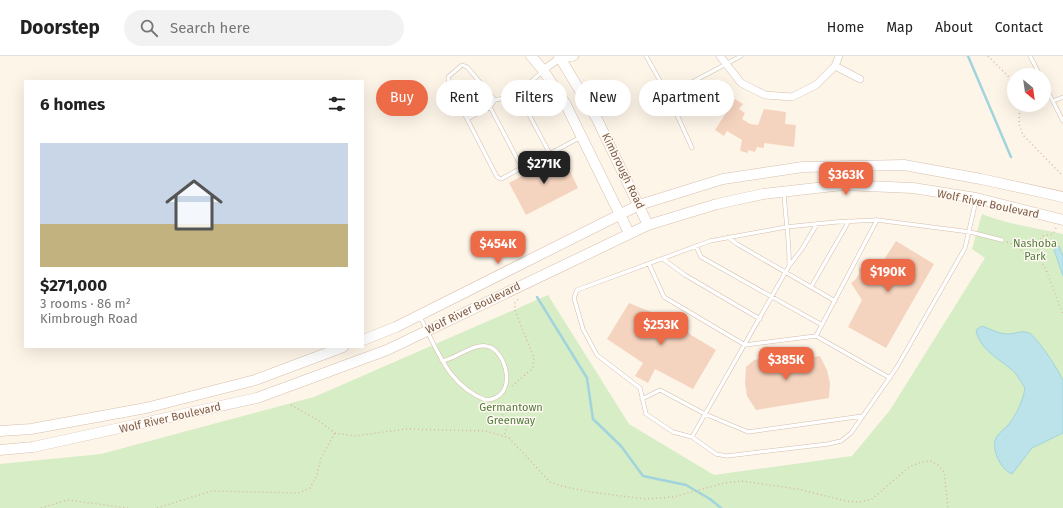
<!DOCTYPE html>
<html lang="en">
<head>
<meta charset="utf-8">
<style>
	body { margin:0; font-family:"Fira Sans",sans-serif; background:#f2f2f2; color:#222; height:100vh; display:flex; flex-direction:column; font-size:15px; white-space:nowrap }
	* { box-sizing:border-box; margin:0 }
	p { font-size:13px; color:#767676 }
	.icon { flex:none; width:22px; height:22px; fill:none; stroke:currentColor; stroke-width:2; stroke-linecap:round; stroke-linejoin:round }
	.map { position:relative; flex:1; overflow:hidden }
	.panel { position:absolute; left:24px; top:24px; width:340px; height:268px; display:flex; flex-direction:column; background:#fff; border-radius:0px; box-shadow:0 4px 16px #0002 }
	.panel>* { flex:none }
	.top-card { position:absolute; left:376px; top:24px; width:380px; height:36px; display:flex; gap:8px }
	.needle { width:26px; rotate:151deg }
	.tools { position:absolute; left:1007px; top:12px; display:grid; gap:8px }
	.tools a { display:grid; place-items:center; width:44px; height:44px; border-radius:50%; background:#fff; box-shadow:0 4px 16px #0002; font-size:20px }
	.price { position:absolute; translate:-50% -34px; padding:0 9px; border-radius:8px; background:#ee6b48; color:#fff; font-size:13px; line-height:26px; filter:drop-shadow(0 1px 2px #0008) }
	.price::after { content:''; position:absolute; left:50%; top:24px; width:12px; height:9px; margin-left:-6px; background:inherit; clip-path:polygon(0 0,100% 0,50% 100%) }
	.price.selected { background:#222; color:#fff }
	ul { padding:0; list-style:none }
	li { display:grid; align-content:center; gap:8px; height:212px; padding:0 16px }
	li span { display:grid; place-items:center; height:124px; border-radius:0px; color:#555 }
	li>.icon { margin-inline-start:auto }
	span .icon { width:72px; height:72px; fill:#fffc; stroke-width:1 }
	li b { font-size:17px }
	h2 { display:flex; justify-content:space-between; align-items:center; height:48px; padding:0 16px; font-size:17px }
	.tag { padding:0 14px; border-radius:18px; background:#fff; box-shadow:0 4px 16px #0002; font-size:14px; line-height:36px }
	.tag.selected { background:#ee6b48; color:#fff }
	header { display:flex; align-items:center; gap:24px; box-sizing:border-box; height:56px; padding:0 20px; background:#fff; border-bottom:1px solid #e0e0e0 }
	header strong { font-size:19px }
	nav { display:flex; gap:22px; margin-inline-start:auto; font-size:14px }
	.search { width:280px; height:36px; background:#f2f2f2; display:flex; align-items:center; gap:10px; box-sizing:border-box; padding:0 14px; border-radius:22px; color:#767676; font-size:15px }
	.map>svg:first-child { display:block }
	.green { fill:#d6edc6 }
	.water { fill:#bbe3e9; stroke:#a1d4dc }
	.lines { fill:none; stroke-linecap:round; stroke-linejoin:round }
	.stream { stroke:#a1d4dc; stroke-width:2.5 }
	.building { fill:#f5d4bf }
	.lane-casing { stroke:#d2bdad; stroke-width:4.5 }
	.street-casing { stroke:#d2bdad; stroke-width:8 }
	.secondary-casing { stroke:#d7bfad; stroke-width:11 }
	.path { stroke:#dbb7a1; stroke-width:1.5; stroke-dasharray:1 3; stroke-linecap:butt }
	.lane { stroke:#fff; stroke-width:3.5 }
	.street { stroke:#fff; stroke-width:7 }
	.secondary { stroke:#fff; stroke-width:10 }
	.labels { text-anchor:middle; dominant-baseline:central; stroke-width:3; stroke-linejoin:round; paint-order:stroke }
	.street-label { font-size:11px; fill:#7b5b4a; stroke:#fff9f1 }
	.park-label { font-size:11px; fill:#517b3e; stroke:#fff9f1 }
</style>
</head>
<body>
<header>
<strong>Doorstep</strong>
<div class="search"><svg class="icon" aria-label="search" viewBox="0 0 24 24"><circle cx="10" cy="10" r="6"/><path d="M15 15l6 6"/></svg>Search here</div>
<nav><a>Home</a><a>Map</a><a>About</a><a>Contact</a></nav>
</header>
<div class="map">
<svg width="1063" height="452" viewBox="0 0 1063 452">
	<rect width="100%" height="100%" fill="#fef5e9"/>
	<path class="green" d="M982,158c25,10 54,14 81,20v274h-1063v-44l101,-10 213,-57 234,-102 81,129 85,51 138,-19 38,-46 95,-152 -13,-9z"/>
	<path class="water" d="M1059,190l4,10v20l-9,-26z
		M982,270c8,3 17,8 26,8 7,0 13,-4 21,-1 7,3 32,40 34,48 0,8 0,42 0,52l-31,15 -20,26c-12,-5 -21,-25 -16,-36 3,-6 9,-9 13,-14 8,-10 14,-24 16,-36 -4,-6 -8,-14 -13,-18 -15,-13 -32,-20 -36,-40z"/>
	<g class="lines">
		<path class="stream" d="M968,0l43,101
			M537,241l50,81 6,41 28,27 22,30 43,9 24,14 11,9"/>
	</g>
	<path class="building" d="M735,43l8,5 -4,5 6,4 -3,6 8,5 8,1 6,-16 22,3 -1,12 11,1 -2,22 -30,-4v5l-7,-1 -2,5 -7,-2v3l-8,-2 2,-11 -15,-9 -3,5 -9,-6z
		M562,98l16,34 -52,27 -17,-32z
		M896,185l38,23 -48,84 -38,-21 14,-27 -11,-17 4,-3 4,-6v-6l19,1z
		M629,247l27,11 20,6 15,15 25,15 -23,39 -38,-20 -7,14 -13,-7 8,-13 -36,-24z
		M784,298l1,7 35,-5 7,14 3,13 -1,15 -73,12 -9,-14 -2,-13 1,-16 8,-7z"/>
	<g class="lines">
		<g class="lane-casing">
			<path id="lane" d="M646,0l22,39 24,53
				M1030,0l10,19
				M1044,28l19,37
				M517,36l33,62
				M668,39l73,-39
				M1053,45l10,-4
				M490,51l32,61
				M467,63l23,-12 5,-7
				M538,104l43,-23
				M529,108l-28,15 -4,-2 -48,-93 -1,-7 14,-12 5,2 28,33c20,-3 33,-16 48,-29
				M784,136c1,25 6,50 5,74l-97,171 -19,-5 -27,-18 -6,-26 -43,-33 -14,-26 -9,-31 3,-8 133,-49 76,-14 50,-5 41,-2 93,12 32,8
				M728,181l9,7 98,57
				M696,190l5,11 121,68
				M663,203l22,16 75,44
				M649,208l15,33 81,48 71,-9 74,42
				M789,210l13,-17 15,-25
				M811,231l38,-66
				M420,261c18,33 27,68 66,83 34,-2 20,-52 0,-54 -14,-2 -29,12 -44,15
				M816,280l61,-116
				M642,343l18,-9 45,24 43,18 115,-16
				M692,381l24,17 11,2 101,-12 13,-3 10,-8 46,-66 68,-119 11,-48"/>
		</g>
		<g class="street-casing">
			<path id="street" d="M561,0l-1,2h11l4,-2
				M720,0l21,27 24,12 27,2 24,-12 19,-19 25,13
				M835,10l4,-10
				M543,14l17,-12"/>
		</g>
		<g class="secondary-casing">
			<path id="secondary" d="M531,0l12,14 22,33 64,130
				M559,0l38,63 51,106
				M363,284l33,-13 243,-122 84,-26 80,-12 101,-2 77,14 82,18
				M0,375l31,-2 115,-21 109,-28 88,-33
				M0,394l33,-3 224,-49 130,-48 261,-125 69,-21 46,-10 80,-9 70,3 63,10 87,22"/>
		</g>
		<path class="path" d="M988,0l21,21 5,8
			M1020,49l-1,19 4,11 40,41
			M1056,172l-3,6 -10,2 -6,7 2,13 8,16 16,43
			M1007,186l8,3 11,10 13,1
			M512,330l21,-18 1,-10 -19,-48v-7l4,-5
			M498,347l9,23 -3,10
			M291,349l28,16 16,12 20,3 51,-7 80,2 23,7 41,44 11,4 29,6 55,7 28,-2 51,-14 18,-2 56,8 48,12 14,1 12,-3 37,-32 12,-5 10,-1 7,4 6,7 4,36
			M41,452l26,-8 61,8
			M157,452l55,-17 86,2 12,-5 7,-13 4,-17 14,-25"/>
		<use href="#lane" class="lane"/>
		<use href="#street" class="street"/>
		<use href="#secondary" class="secondary"/>
	</g>
	<g class="labels">
		<g class="street-label">
			<text transform="translate(623 115) rotate(64)">Kimbrough Road</text>
			<text transform="translate(988 148) rotate(12)">Wolf River Boulevard</text>
			<text transform="translate(473 252) rotate(-26)">Wolf River Boulevard</text>
			<text transform="translate(170 362) rotate(-13)">Wolf River Boulevard</text>
		</g>
		<g class="park-label">
			<text x="1035" y="187">Nashoba<tspan x="1035" dy="13">Park</tspan></text>
			<text x="511" y="351">Germantown<tspan x="511" dy="13">Greenway</tspan></text>
		</g>
	</g>
</svg>
<div class="tools">
<a><svg class="needle" viewBox="-14 -14 28 28"><path d="M0-13l5 13h-10z" fill="#e53935"/><path d="M0 13l5-13h-10z" fill="#767676"/></svg></a>
</div>
<b class="price selected" style="left:544px;top:129px">$271K</b>
<b class="price" style="left:846px;top:140px">$363K</b>
<b class="price" style="left:498px;top:209px">$454K</b>
<b class="price" style="left:888px;top:237px">$190K</b>
<b class="price" style="left:661px;top:290px">$253K</b>
<b class="price" style="left:786px;top:325px">$385K</b>
<div class="top-card">
<a class="tag selected">Buy</a>
<a class="tag">Rent</a>
<a class="tag">Filters</a>
<a class="tag">New</a>
<a class="tag">Apartment</a>
</div>
<section class="panel">
<h2>6 homes<svg class="icon" aria-label="filters" viewBox="0 0 24 24"><path d="M4 7h16M4 17h16"/><circle cx="9" cy="7" r="2"/><circle cx="15" cy="17" r="2"/></svg></h2>
<ul>
<li><span style="background:linear-gradient(#c9d6e8 65%,#c2b280 0)"><svg class="icon" aria-label="home" viewBox="0 0 24 24"><path d="M3 11l9-7 9 7M6 9v11h12V9"/></svg></span><div><b>$271,000</b><p>3 rooms · 86 m²</p><p>Kimbrough Road</p></div></li>
</ul>
</section>
</div>
</body>
</html>
